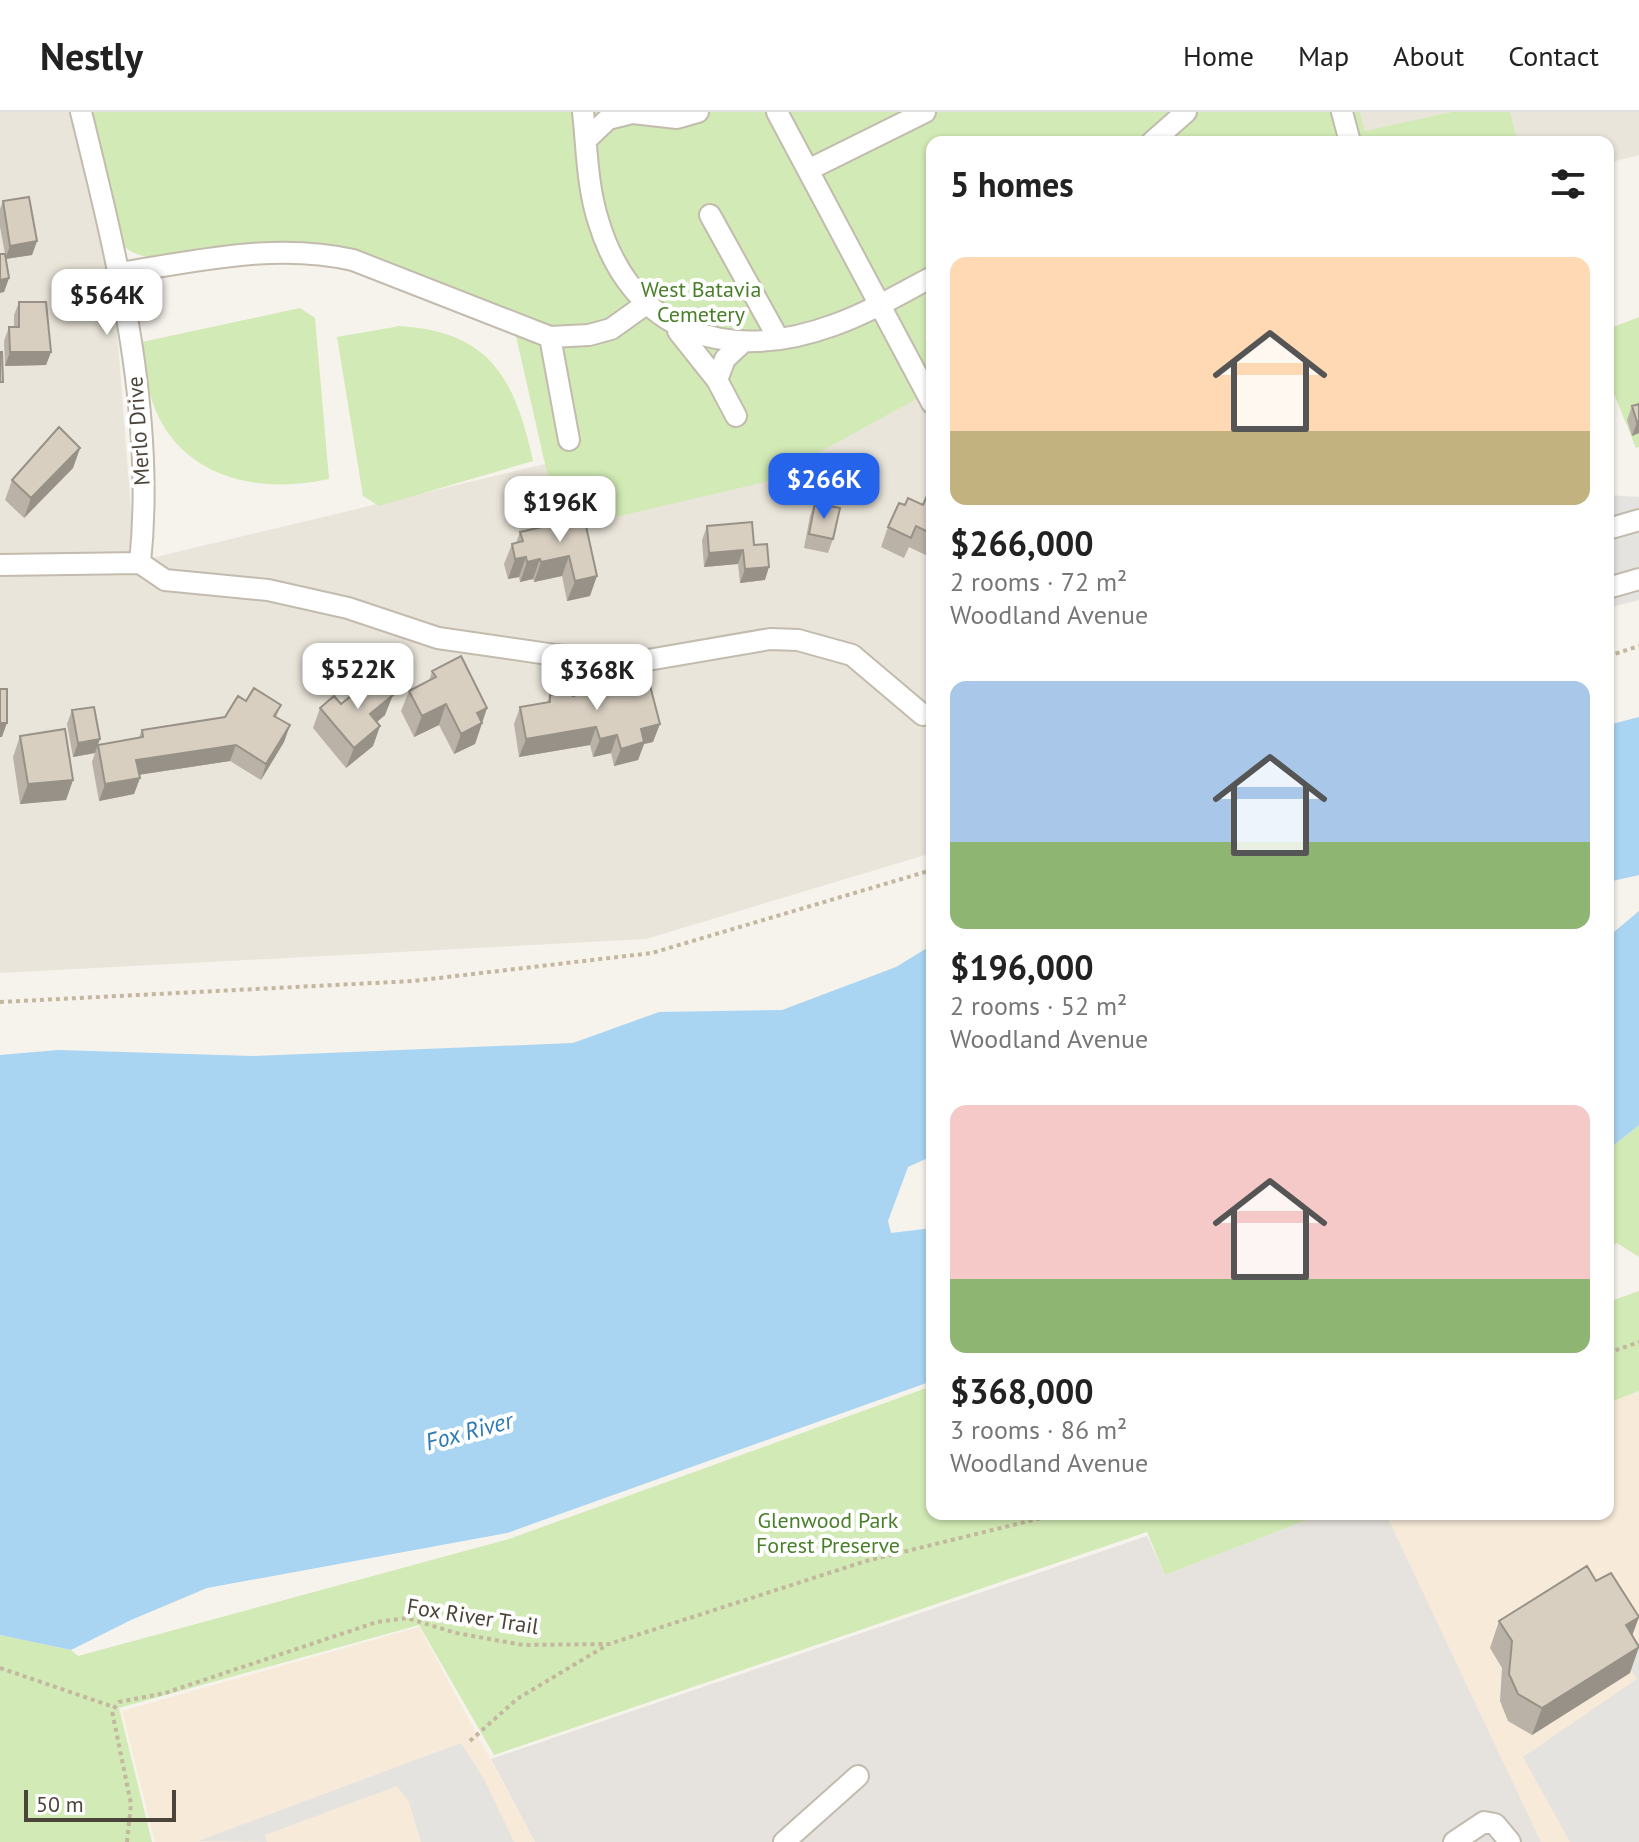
<!DOCTYPE html>
<html lang="en">
<head>
<meta charset="utf-8">
<style>
	body { margin:0; font-family:"PT Sans",sans-serif; background:#f6f6f6; color:#222; height:100vh; display:flex; flex-direction:column; font-size:30px; white-space:nowrap }
	* { box-sizing:border-box; margin:0 }
	p { font-size:26px; color:#767676 }
	.icon { flex:none; width:44px; height:44px; fill:none; stroke:currentColor; stroke-width:2; stroke-linecap:round; stroke-linejoin:round }
	.map { position:relative; flex:1; overflow:hidden }
	.details { position:absolute; left:926px; top:24px; width:688px; height:1384px; display:flex; flex-direction:column; background:#fff; border-radius:16px; box-shadow:0 2px 6px #0004 }
	.details>* { flex:none }
	.scale { position:absolute; left:24px; bottom:20px; width:152px; box-sizing:border-box; padding-left:8px; border:4px solid #4b4439; border-top:0; font-size:22px; line-height:28px; white-space:nowrap; color:#4b4439; -webkit-text-stroke:6px #fff; paint-order:stroke }
	.price { position:absolute; translate:-50% -68px; padding:0 18px; border-radius:16px; background:#fff; color:#222; font-size:26px; line-height:52px; filter:drop-shadow(0 2px 4px #0008) }
	.price::after { content:''; position:absolute; left:50%; top:48px; width:24px; height:18px; margin-left:-12px; background:inherit; clip-path:polygon(0 0,100% 0,50% 100%) }
	.price.active { background:#2563eb; color:#fff }
	ul { padding:0; list-style:none }
	li { display:grid; align-content:center; gap:16px; height:424px; padding:0 24px }
	li span { display:grid; place-items:center; height:248px; border-radius:16px; color:#555 }
	li>.icon { margin-inline-start:auto }
	span .icon { width:144px; height:144px; fill:#fffc; stroke-width:1 }
	li b { font-size:34px }
	h2 { display:flex; justify-content:space-between; align-items:center; height:96px; padding:0 24px; font-size:34px }
	header { display:flex; align-items:center; gap:48px; box-sizing:border-box; height:112px; padding:0 40px; background:#fff; border-bottom:2px solid #e0e0e0 }
	header strong { font-size:38px }
	nav { display:flex; gap:44px; margin-inline-start:auto; font-size:28px }
	.map>svg:first-child { display:block }
	.residential { fill:#eae5da }
	.commercial { fill:#f7ead8 }
	.industrial { fill:#e6e2dd }
	.green { fill:#d2eab5 }
	.parking { fill:#e5e3e0 }
	.water { fill:#a9d4f2 }
	.lines { fill:none; stroke-linecap:round; stroke-linejoin:round }
	.minor-casing { stroke:#c2bbae; stroke-width:24 }
	.path { stroke:#c4b79f; stroke-width:4; stroke-dasharray:4 4; stroke-linecap:butt }
	.minor { stroke:#fff; stroke-width:20 }
	.wall { fill:#bab2a6 }
	.shaded-wall { fill:#979187 }
	.building { fill:#d8cfc1; stroke:#979187; stroke-width:2 }
	.labels { text-anchor:middle; dominant-baseline:central; stroke-width:8; stroke-linejoin:round; paint-order:stroke }
	.park-label { font-size:22px; fill:#4a7f2a; stroke:#fff }
	.street-label { font-size:22px; fill:#4b4439; stroke:#fff }
	.water-label { font-size:24px; font-style:italic; fill:#2e7ab2; stroke:#fff }
</style>
</head>
<body>
<header>
<strong>Nestly</strong>
<nav><a>Home</a><a>Map</a><a>About</a><a>Contact</a></nav>
</header>
<div class="map">
<svg width="1639" height="1730" viewBox="0 0 1639 1730">
	<rect width="100%" height="100%" fill="#f6f3ec"/>
	<path class="residential" d="M0,0h78l35,166 22,284 410,-98 15,65 359,-134 13,25v433l-286,86 -646,34z
		M1360,0h91l-86,20z
		M1510,0h129v43l-31,8v-21h-90z"/>
	<path class="commercial" d="M1639,1279v451h-98l-155,-328h222v-111z
		M419,1515l116,215h-380l-33,-131z"/>
	<path class="industrial" d="M1322,1402h64l155,328h-1006l-44,-83 656,-223 18,39z"/>
	<path class="green" d="M91,0h1269l5,19 86,-19h59l8,30h-586v276l-12,-21 -155,85 -205,48 -49,-216c-69,-25 -174,-76 -245,-71 -36,3 -116,30 -142,3z
		M300,196l15,10 14,161c-76,17 -158,-4 -180,-88 -4,-16 -4,-33 -7,-49z
		M1639,205v130l-3,1 -28,-69v-50z
		M400,214c91,6 115,53 133,135l-154,45 -16,-10 -26,-159z
		M1639,1013v132l-22,-14 -9,4v-97z
		M1639,1179v100l-31,12v-101z
		M932,1274v128h390l-157,61 -18,-43 -653,223 -75,-130 -300,83 33,134h-152v-207l71,15 7,6 431,-117z"/>
	<path class="parking" d="M1608,383l31,2v103l-31,8z
		M1639,1530v200h-69l-47,-85 114,-78 -16,-25z
		M461,1631l23,36 30,63h-93l-12,-40 -12,-16 -132,49 2,7 -69,-1z"/>
	<path class="water" d="M1639,605v158l-31,7v-157z
		M1639,799v214l-31,25v-213z
		M932,833v211l-24,11 -20,54 3,12 41,-5v153l-425,152 -300,55 -76,32 -60,30 -71,-15v-580l58,-5 194,6 321,-13 86,-31 123,-2 114,-43z"/>
	<g class="lines">
		<g class="minor-casing">
			<path id="minor" d="M81,0c36,146 75,300 59,451
				M583,0c4,36 4,73 15,108 34,114 129,144 236,105 34,-12 66,-31 98,-48
				M624,0l53,6 21,-6
				M777,0l155,291
				M1342,0l8,30
				M586,28l22,-21 20,-5
				M1152,30l34,-30
				M808,58l117,-58
				M710,103l68,123
				M120,161c77,-12 156,-31 233,-13l197,77 39,-2 22,-6 35,-25
				M678,219l39,49 19,36
				M550,225l19,103
				M717,268l8,-21 18,-17
				M1608,417l31,-9
				M0,453l140,-2 25,17 103,10 80,18 90,30 145,21 59,2 128,-22 28,1 54,15 71,60
				M1608,476l31,-9
				M784,1730l74,-66
				M1454,1730l30,-20 11,2 15,18"/>
		</g>
		<path class="path" d="M1608,544l31,-10
			M0,890l413,-21 239,-28 280,-83
			M1608,1241l31,-11
			M0,1556l114,39
			M470,1629l47,-42 90,-54
			M127,1730l4,-38 -19,-93 7,-9 46,-9 212,-71 30,-4 49,15 67,12 86,-1 257,-83 192,-47"/>
		<use href="#minor" class="minor"/>
	</g>
	<path class="wall" d="M3,89l34,40 -5,14 -26,4 3,19 -5,14 1,-38 -5,-27v-18z
		M19,190l32,50 -5,13 -41,1 -1,-25 5,-14h5v-12z
		M1639,292v29l-7,3 -5,-16 5,-14z
		M80,336l-7,20 -49,50 -19,-18 7,-20z
		M932,380v66l-23,-11 -5,11 -23,-11 7,-20 17,-22h18z
		M815,391l18,36 -5,14 -24,-5 6,-32z
		M558,401l32,83 -23,5 -5,-25 -28,6 -1,-3 -13,3 -1,-5 -11,2 -4,-15 8,-20 4,-1 4,-11 34,-8z
		M707,414l47,19 11,35 -25,3 -2,-19 -34,3 -2,-27z
		M432,559l55,37 -12,36 -21,10 -15,-29 -25,12 -13,-26 8,-20 20,-10z
		M550,583l23,1 80,46 -9,2 -6,16 -24,6 -3,-13 -18,4 -3,-12 -71,12 -5,-33 6,-17 27,-5z
		M246,589l35,4 -5,12 14,8 -6,17 -23,38 -31,-19 -91,14 1,3 -6,16 -35,7 -7,-39 3,-9 -22,4 -6,-33 5,-14 26,35 41,-8 3,-7 83,-13z
		M341,592l44,11 -8,7 3,4 -7,20 -27,22 -33,-40 7,-20z
		M932,622v39l-2,1 -3,-25z
		M20,624l53,44 -7,20 -46,4 -7,-47z
		M1596,1469l43,36 -7,18 -2,38 -98,62 -24,-14 -8,-20 2,-33 -12,-20 9,-27z"/>
	<path class="shaded-wall" d="M37,129l-5,14 -27,4 5,-13z
		M9,166l-5,14 -4,1v-13z
		M10,240h41l-5,13 -41,1z
		M1639,309v12l-7,3 5,-14z
		M80,336l-7,20 -49,50 7,-20z
		M743,438l-5,14 -34,3 5,-14z
		M569,444l-7,20 -28,6 7,-20z
		M526,445l-7,20 -11,2 7,-20z
		M540,447l-7,20 -13,3 7,-20z
		M769,455l-4,13 -25,3 5,-14z
		M597,464l-7,20 -23,5 8,-20z
		M393,583l-8,20 -22,19 7,-20z
		M446,592l-7,21 -25,12 8,-21z
		M487,596l-12,36 -21,10 7,-20 16,-21z
		M0,611h7l-5,14h-2z
		M660,612l-7,18 -9,2 -6,16 -24,6 7,-17 20,-20z
		M290,613l-6,17 -23,38 5,-16z
		M380,614l-7,20 -27,22 8,-20z
		M596,615l-6,18 -71,12 7,-18z
		M617,623l-6,18 -18,4 7,-18z
		M100,627l-5,14 -22,4 5,-14z
		M236,633l-6,16 -100,15 6,-16z
		M140,666l-6,16 -35,7 6,-17z
		M73,668l-7,20 -46,4 8,-20z
		M1639,1505l-10,27 -3,-19z
		M1639,1535l-9,26 -98,62 10,-27z"/>
	<path class="building" d="M29,85l8,44 -27,5 -7,-45z
		M0,142h5l4,24 -9,2z
		M19,190h27l5,50h-41l-1,-25h10z
		M0,240h2l1,30h-3z
		M1639,292v17l-2,1 -5,-16z
		M59,315l21,21 -49,50 -19,-18z
		M929,379l3,1v42l-16,-8 -5,12 -23,-11 11,-24 6,2 3,-7 15,7z
		M815,391l25,5 -7,31 -24,-5z
		M582,396l15,68 -22,5 -6,-25 -28,6 -1,-3 -13,3 -1,-5 -11,2 -3,-15 11,-3 -3,-9 40,-9 -2,-10z
		M752,410l2,23 13,-1 2,23 -24,2 -2,-19 -34,3 -2,-27z
		M461,544l26,52 -10,5 5,10 -21,11 -15,-30 -24,12 -13,-25 27,-14 -4,-6z
		M647,562l13,50 -19,5 3,13 -23,7 -4,-14 -17,4 -4,-12 -70,12 -6,-32 30,-5v-7l22,-4 1,5z
		M377,563l16,20 -23,19 10,12 -26,22 -34,-40 14,-12 7,8z
		M254,576l27,17 -7,11 16,9 -24,39 -30,-19 -100,15 4,18 -35,6 -7,-39 45,-8 -1,-7 83,-13 13,-21 8,5z
		M0,577h7v34h-7z
		M94,595l6,32 -22,4 -6,-33z
		M65,617l8,51 -45,4 -8,-48z
		M1587,1454l9,15 15,-8 28,44 -13,8 13,22 -97,61 -24,-14 -9,-20 3,-33 -13,-20z"/>
	<g class="labels">
		<g class="park-label">
			<text x="701" y="177">West Batavia<tspan x="701" dy="25">Cemetery</tspan></text>
			<text x="828" y="1408">Glenwood Park<tspan x="828" dy="25">Forest Preserve</tspan></text>
		</g>
		<g class="street-label">
			<text transform="translate(138 319) rotate(-94)">Merlo Drive</text>
			<text transform="translate(473 1504) rotate(9)">Fox River Trail</text>
		</g>
		<g class="water-label">
			<text transform="translate(469 1319) rotate(-15)">Fox River</text>
		</g>
	</g>
</svg>
<div class="scale">50 m</div>
<b class="price" style="left:107px;top:225px">$564K</b>
<b class="price active" style="left:824px;top:409px">$266K</b>
<b class="price" style="left:560px;top:432px">$196K</b>
<b class="price" style="left:358px;top:599px">$522K</b>
<b class="price" style="left:597px;top:600px">$368K</b>
<section class="details">
<h2>5 homes<svg class="icon" aria-label="filters" viewBox="0 0 24 24"><path d="M4 7h16M4 17h16"/><circle cx="9" cy="7" r="2"/><circle cx="15" cy="17" r="2"/></svg></h2>
<ul>
<li><span style="background:linear-gradient(#ffd9b3 70%,#c2b280 0)"><svg class="icon" aria-label="home" viewBox="0 0 24 24"><path d="M3 11l9-7 9 7M6 9v11h12V9"/></svg></span><div><b>$266,000</b><p>2 rooms · 72 m²</p><p>Woodland Avenue</p></div></li>
<li><span style="background:linear-gradient(#a9c7e8 65%,#8fb573 0)"><svg class="icon" aria-label="home" viewBox="0 0 24 24"><path d="M3 11l9-7 9 7M6 9v11h12V9"/></svg></span><div><b>$196,000</b><p>2 rooms · 52 m²</p><p>Woodland Avenue</p></div></li>
<li><span style="background:linear-gradient(#f6c9c9 70%,#8fb573 0)"><svg class="icon" aria-label="home" viewBox="0 0 24 24"><path d="M3 11l9-7 9 7M6 9v11h12V9"/></svg></span><div><b>$368,000</b><p>3 rooms · 86 m²</p><p>Woodland Avenue</p></div></li>
</ul>
</section>
</div>
</body>
</html>
